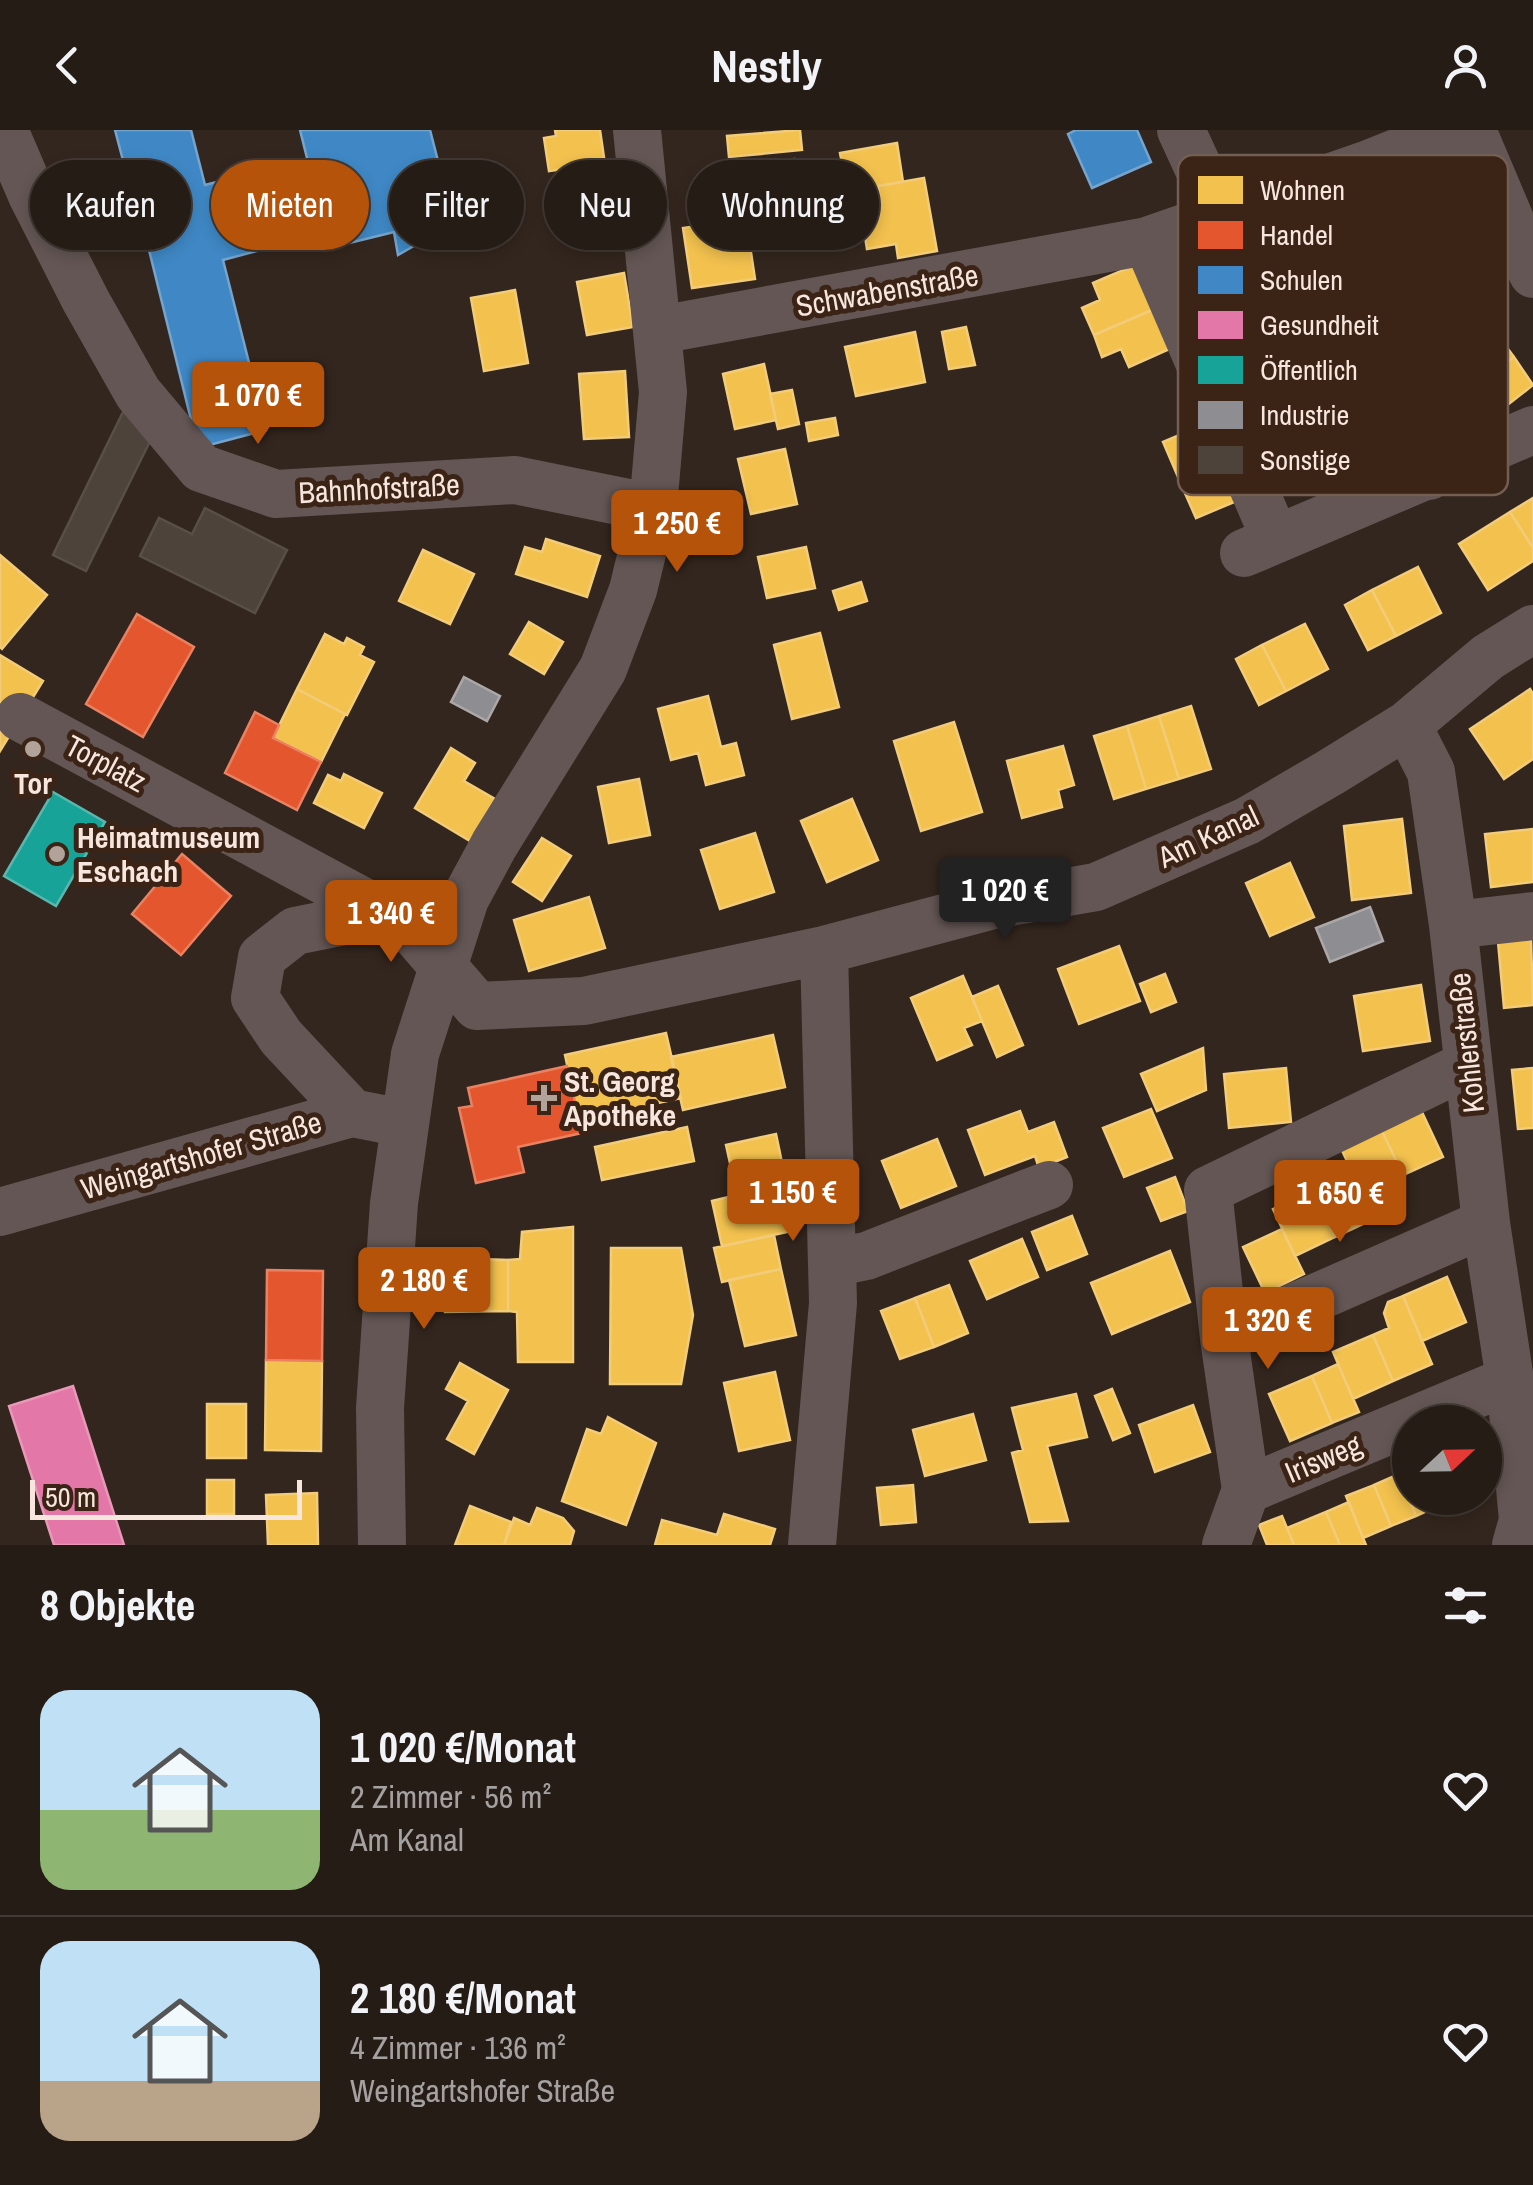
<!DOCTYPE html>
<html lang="de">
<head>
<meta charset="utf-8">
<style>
	body { margin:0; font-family:"Archivo Narrow",sans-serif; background:#2e251f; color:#f1f3f6; height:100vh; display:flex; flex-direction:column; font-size:38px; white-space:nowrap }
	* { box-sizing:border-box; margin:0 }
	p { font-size:32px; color:#a4a1a1 }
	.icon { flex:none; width:55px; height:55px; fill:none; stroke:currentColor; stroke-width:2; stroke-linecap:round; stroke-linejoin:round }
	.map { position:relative; height:1415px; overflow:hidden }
	.side { display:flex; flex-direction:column; background:#261c16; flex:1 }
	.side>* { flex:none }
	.guide { position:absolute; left:30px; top:30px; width:1000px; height:90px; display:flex; gap:20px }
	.needle { width:65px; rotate:68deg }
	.fabs { position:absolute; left:1392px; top:1275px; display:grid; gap:20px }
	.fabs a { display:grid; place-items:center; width:110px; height:110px; border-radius:50%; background:#261c16; box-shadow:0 5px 15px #0003,0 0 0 2px #423a35; font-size:50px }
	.scale { position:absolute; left:30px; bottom:25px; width:272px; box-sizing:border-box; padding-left:10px; border:5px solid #f6e6dd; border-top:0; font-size:28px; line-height:35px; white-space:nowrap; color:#f6e6dd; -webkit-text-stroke:8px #3b2416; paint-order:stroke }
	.price { position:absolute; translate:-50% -85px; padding:0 22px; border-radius:10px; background:#b45309; color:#fff; font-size:32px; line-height:65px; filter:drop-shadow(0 2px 5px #0008) }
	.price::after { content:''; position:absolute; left:50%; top:60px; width:30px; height:22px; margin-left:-15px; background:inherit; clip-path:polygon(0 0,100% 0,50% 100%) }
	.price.on { background:#222; color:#fff }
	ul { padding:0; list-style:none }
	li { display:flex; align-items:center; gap:30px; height:250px; padding:0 40px }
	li+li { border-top:2px solid #423a35 }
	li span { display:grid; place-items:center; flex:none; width:280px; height:200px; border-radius:30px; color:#555 }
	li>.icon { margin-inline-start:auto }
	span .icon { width:120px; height:120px; fill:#fffc; stroke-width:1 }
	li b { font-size:42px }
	h2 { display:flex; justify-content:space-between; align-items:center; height:120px; padding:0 40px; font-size:42px }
	.tag { padding:0 35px; border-radius:45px; background:#261c16; box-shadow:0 5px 15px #0003,0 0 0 2px #423a35; font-size:35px; line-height:90px }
	.tag.on { background:#b45309; color:#fff }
	header { display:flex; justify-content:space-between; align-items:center; height:130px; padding:0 40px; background:#261c16; font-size:45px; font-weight:700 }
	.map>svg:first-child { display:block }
	.homes { fill:#f2c14e; stroke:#f3cc79; stroke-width:2.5 }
	.shops { fill:#e4572e; stroke:#e98262; stroke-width:2.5 }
	.schools { fill:#3f88c5; stroke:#76a4cc; stroke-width:2.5 }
	.health { fill:#e377a8; stroke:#e998b8; stroke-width:2.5 }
	.public { fill:#17a398; stroke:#5ab7ad; stroke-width:2.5 }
	.industry { fill:#8d8d92; stroke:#aca8a8; stroke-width:2.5 }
	.building { fill:#4d433b; stroke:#584f47; stroke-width:2.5 }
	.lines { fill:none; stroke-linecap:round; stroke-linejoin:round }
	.minor { stroke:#635654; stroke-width:48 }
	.poi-dot { fill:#b2a39a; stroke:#3b2416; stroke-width:4 }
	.labels { text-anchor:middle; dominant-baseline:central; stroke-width:10; stroke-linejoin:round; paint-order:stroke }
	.street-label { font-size:30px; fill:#f6e6dd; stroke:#3b2416 }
	.poi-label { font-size:30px; font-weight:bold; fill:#f6e6dd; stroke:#3b2416; text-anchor:start }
	.key { fill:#3b2416; stroke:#735e52; stroke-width:2.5 }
	.key-label { font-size:28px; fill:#f6e6dd }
</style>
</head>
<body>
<header><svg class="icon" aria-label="back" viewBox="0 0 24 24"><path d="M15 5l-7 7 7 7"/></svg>Nestly<svg class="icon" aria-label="person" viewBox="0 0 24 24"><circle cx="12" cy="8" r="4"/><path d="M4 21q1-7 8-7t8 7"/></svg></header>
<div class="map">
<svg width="1533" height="1415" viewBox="0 0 1533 1415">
	<rect width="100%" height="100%" fill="#33261e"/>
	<path class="homes" d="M555,0h45l10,69 -41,6 -5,-36 -15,2 -5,-33 12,-2z
		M800,0l2,20 -73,7 -2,-21z
		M897,13l6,39 -25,4 2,15 -30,6 -10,-54z
		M794,29l3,28 -32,3 -2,-28z
		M924,48l13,73 -39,7 -2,-14 -29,5 -7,-44 20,-4 -2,-15z
		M765,60l2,16 -29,3 -2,-16z
		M746,89l9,60 -63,9 -9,-60z
		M1140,133l19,44 -65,28 -12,-27 18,-8 -7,-17z
		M624,143l9,54 -46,8 -10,-53z
		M515,160l13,73 -44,8 -13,-73z
		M1159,177l17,39 -47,21 -8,-18 -19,8 -8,-22z
		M966,197l9,38 -26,4 -7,-37z
		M1494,200l20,27 -39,29 -20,-26z
		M915,202l10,50 -69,14 -11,-49z
		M1514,227l19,28 -37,29 -21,-28z
		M764,234l12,56 -41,9 -12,-55z
		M625,241l4,66 -45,2 -5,-65z
		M792,260l7,34 -21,5 -8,-35z
		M835,288l3,17 -29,6 -3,-18z
		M1208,293l20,50 -44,18 -21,-49z
		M785,319l12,55 -46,10 -13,-55z
		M1228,343l11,27 -43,18 -12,-27z
		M1533,368v50l-23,-36z
		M1510,382l23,36v13l-45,29 -29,-46z
		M546,409l54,17 -13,41 -71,-23 9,-27 17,5z
		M806,417l9,41 -48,10 -9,-41z
		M423,420l51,24 -24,50 -51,-23z
		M0,425l47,40 -45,54 -2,-2z
		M1418,437l23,46 -45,23 -24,-46z
		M861,452l6,19 -28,9 -6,-19z
		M1372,460l24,46 -28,14 -23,-45z
		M529,492l34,20 -19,32 -34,-20z
		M1305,494l23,45 -42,22 -24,-46z
		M820,503l19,74 -47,12 -18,-74z
		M325,504l19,10 3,-6 17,9 -4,8 14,7 -27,53 -50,-26z
		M1262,515l24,46 -27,14 -23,-46z
		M0,525l43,26 -43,70z
		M297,559l48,25 -24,48 -48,-24z
		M1530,559l3,5v65l-29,20 -34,-50z
		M708,566l13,51 15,-4 8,32 -38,10 -8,-32 -27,7 -13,-51z
		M1191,576l20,63 -32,10 -20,-63z
		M1159,586l20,63 -33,10 -19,-63z
		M954,592l28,90 -61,19 -27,-90z
		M1127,596l19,63 -32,10 -20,-63z
		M1063,616l11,39 -16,5 4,17 -40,11 -15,-57z
		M451,618l24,15 -11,18 31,18 -25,42 -55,-33z
		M344,644l38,19 -18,35 -50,-25 14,-28 13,6z
		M639,649l11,56 -41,8 -11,-56z
		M852,669l26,61 -51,22 -26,-61z
		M1402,689l9,74 -59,7 -8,-74z
		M1533,699v53l-42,5 -6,-53z
		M755,703l19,59 -54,17 -19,-59z
		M542,708l29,18 -29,45 -29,-19z
		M1290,733l24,54 -44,19 -24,-53z
		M589,767l16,51 -76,23 -15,-51z
		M1531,809l2,66 -29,3 -6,-66z
		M1119,816l21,55 -61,23 -21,-55z
		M1165,844l11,28 -25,10 -11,-28z
		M963,846l19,45 -18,7 8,17 -35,15 -26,-62z
		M1421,855l9,56 -67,10 -9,-55z
		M998,856l25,59 -26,12 -25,-60z
		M666,903l15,65 -102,22 -14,-65z
		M773,905l12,52 -102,23 -12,-53z
		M1203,918l3,42 -49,21 -16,-37z
		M1286,938l5,54 -62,6 -5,-54z
		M1533,938v60l-15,1 -6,-59z
		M1151,979l21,49 -48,19 -21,-49z
		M1421,980l22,47 -40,18 -22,-46z
		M1020,981l8,21 26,-10 13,35 -28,11 -4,-12 -50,19 -17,-45z
		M687,997l7,34 -92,19 -7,-33z
		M1381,999l22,46 -41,19 -21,-46z
		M776,1004l20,96 -74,16 -10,-45 25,-6 -11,-50z
		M937,1009l19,47 -55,22 -19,-47z
		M1352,1042l22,47 -39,18 -22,-46z
		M1175,1047l13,34 -27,10 -14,-33z
		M1313,1061l22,46 -40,19 -22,-47z
		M1072,1086l15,38 -40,16 -15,-38z
		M573,1097v135h-55l-1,-50 -9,-1v-51l12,-1 2,-27z
		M1282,1099l22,45 -39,19 -22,-46z
		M774,1105l7,34 -59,13 -8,-34z
		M1022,1109l16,38 -51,22 -17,-38z
		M611,1118h70l12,67 -12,69h-71z
		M1170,1121l20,51 -78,32 -21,-51z
		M452,1128l56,2v51l-63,1v-48z
		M781,1139l15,66 -51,11 -16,-66z
		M1447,1147l19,45 -44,19 -19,-45z
		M949,1155l19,48 -34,14 -19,-49z
		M1403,1166l29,68 -39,17 -20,-46 16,-7 -5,-15 4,-11z
		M915,1168l19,49 -34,12 -19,-48z
		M1373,1205l20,46 -40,18 -20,-47z
		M266,1230l56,1 -1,90 -56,-1z
		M460,1233l48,27 -34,64 -27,-15 21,-38 -22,-12z
		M1338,1234l21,48 -27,11 -20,-47z
		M775,1242l15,68 -51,11 -15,-68z
		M1312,1246l20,47 -42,18 -21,-47z
		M1112,1259l18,44 -17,7 -18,-44z
		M1076,1264l11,43 -40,9 21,75 -38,1 -18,-69 11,-3 -11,-42z
		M207,1274h39v54h-39z
		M1193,1275l17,47 -55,20 -16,-47z
		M973,1284l13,46 -61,16 -12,-46z
		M608,1287l48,26 -30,82 -64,-24 25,-72 14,5z
		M1410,1340v28h27l3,7 -24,11 -17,-42z
		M1399,1344l17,42 -25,10 -17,-41z
		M207,1350h27v34h-27z
		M913,1355l3,37 -35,3 -4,-37z
		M1374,1355l17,41 -28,12 -17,-42z
		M317,1363l1,52h-50l-2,-50z
		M1349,1372l14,36 3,7h-26l-14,-33z
		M470,1376l41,16 -7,23h-49z
		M537,1378l26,10 11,13 -4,14h-66l10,-27 16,7z
		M1326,1382l14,33h-46l-7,-17z
		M724,1384l51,15 -5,16h-115l7,-25 55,15z
		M1282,1386l12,29h-27l-8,-20z"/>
	<path class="shops" d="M137,484l57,33 -51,90 -57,-33z
		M255,582l24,13 -6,13 48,24 -24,48 -72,-37z
		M182,724l49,42 -50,59 -49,-41z
		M567,936l15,67 -64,14 6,25 -48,11 -17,-75 13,-2 -4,-18z
		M267,1140l56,1 -1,90 -56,-1z"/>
	<path class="schools" d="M115,0h76l14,55 31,-8 7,21 70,-16 -13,-52h130l24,93 -56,32 -4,-23 -65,16 -5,-15 -101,27 43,170 -68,18 -49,-198 11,-4 -7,-24 -13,3z
		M1076,0h61l14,32 -59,26 -24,-54z"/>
	<path class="health" d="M73,1256l51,159h-70l-45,-139z"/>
	<path class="public" d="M53,662l52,30 -49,84 -52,-30z"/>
	<path class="industry" d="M464,547l36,19 -13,25 -36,-19z
		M1370,777l13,34 -53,21 -14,-34z"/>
	<path class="building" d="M123,282l33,17 -70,142 -33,-16z
		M205,378l82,42 -32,63 -115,-57 19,-38 33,16z"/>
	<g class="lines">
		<path class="minor" d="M4,0l28,65 54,106 52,92 63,75 75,26 239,-14 138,28
			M1181,0l40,87
			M1472,0l61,144
			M1292,60l137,286
			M1147,111l128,297
			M659,200l488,-89 219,-76 88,-35
			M1244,423l289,-123
			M20,587l364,196 31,21 62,72 107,-5 240,-51 169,-45 103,-18 151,-66 84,-49 76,-47 81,-68 45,-28
			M1407,595l24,47 22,153 33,298 24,157 13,140 -7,25
			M1453,795l80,-9
			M352,983l-71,-76 -26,-39 7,-41 33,-26 89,-18
			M0,1082l352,-99 51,10
			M832,1133l34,-7 183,-71
			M1224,1208l262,-115
			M1246,1360l264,-110
			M382,1415l-2,-137 14,-205 21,-149 50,-155 29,-54 109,-176 30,-79 20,-82 10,-116 -26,-262
			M812,1415l21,-242 -9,-353
			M1226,1415l20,-55 -22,-152 -16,-148 259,-125"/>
	</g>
	<g class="poi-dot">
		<circle cx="33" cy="619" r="10"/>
		<circle cx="57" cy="724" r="10"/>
		<path d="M539 953h10v10h10v10h-10v10h-10v-10h-10v-10h10z"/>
	</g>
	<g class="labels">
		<g class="street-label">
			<text transform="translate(887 160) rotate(-10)">Schwabenstraße</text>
			<text transform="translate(379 358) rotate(-3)">Bahnhofstraße</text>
			<text transform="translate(106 633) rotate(28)">Torplatz</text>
			<text transform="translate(1208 706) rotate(-25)">Am Kanal</text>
			<text transform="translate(1466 913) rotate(-96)">Kohlerstraße</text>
			<text transform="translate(201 1025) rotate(-16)">Weingartshofer Straße</text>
			<text transform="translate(1323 1328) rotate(-23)">Irisweg</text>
		</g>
		<g class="poi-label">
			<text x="33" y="653" text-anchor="middle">Tor</text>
			<text x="77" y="707">Heimatmuseum<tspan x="77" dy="34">Eschach</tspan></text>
			<text x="564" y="951">St. Georg<tspan x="564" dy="34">Apotheke</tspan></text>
		</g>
	</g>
	<rect x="1178" y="25" width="330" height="340" rx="15" class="key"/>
	<rect x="1198" y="46" width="45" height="28" fill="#f2c14e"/>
	<rect x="1198" y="91" width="45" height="28" fill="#e4572e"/>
	<rect x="1198" y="136" width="45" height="28" fill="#3f88c5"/>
	<rect x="1198" y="181" width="45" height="28" fill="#e377a8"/>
	<rect x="1198" y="226" width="45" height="28" fill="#17a398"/>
	<rect x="1198" y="271" width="45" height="28" fill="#8d8d92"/>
	<rect x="1198" y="316" width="45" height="28" fill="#4d433b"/>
	<g class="key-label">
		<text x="1260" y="70">Wohnen</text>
		<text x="1260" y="115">Handel</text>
		<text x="1260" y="160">Schulen</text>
		<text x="1260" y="205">Gesundheit</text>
		<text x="1260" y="250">Öffentlich</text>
		<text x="1260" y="295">Industrie</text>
		<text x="1260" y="340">Sonstige</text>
	</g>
</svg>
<div class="fabs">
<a><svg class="needle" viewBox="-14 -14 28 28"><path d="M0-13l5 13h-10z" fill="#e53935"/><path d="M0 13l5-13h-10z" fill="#a4a1a1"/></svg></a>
</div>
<div class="scale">50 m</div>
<b class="price" style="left:258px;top:317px">1 070 €</b>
<b class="price" style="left:677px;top:445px">1 250 €</b>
<b class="price on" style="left:1005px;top:812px">1 020 €</b>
<b class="price" style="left:391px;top:835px">1 340 €</b>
<b class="price" style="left:793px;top:1114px">1 150 €</b>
<b class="price" style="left:1340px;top:1115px">1 650 €</b>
<b class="price" style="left:424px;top:1202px">2 180 €</b>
<b class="price" style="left:1268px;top:1242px">1 320 €</b>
<div class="guide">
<a class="tag">Kaufen</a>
<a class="tag on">Mieten</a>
<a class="tag">Filter</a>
<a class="tag">Neu</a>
<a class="tag">Wohnung</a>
</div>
</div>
<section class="side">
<h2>8 Objekte<svg class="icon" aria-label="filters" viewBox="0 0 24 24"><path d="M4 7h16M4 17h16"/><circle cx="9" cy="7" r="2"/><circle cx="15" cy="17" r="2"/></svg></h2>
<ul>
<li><span style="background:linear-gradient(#bfe0f5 60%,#8fb573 0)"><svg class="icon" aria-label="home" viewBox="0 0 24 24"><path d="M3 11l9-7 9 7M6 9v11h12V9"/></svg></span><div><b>1 020 €/Monat</b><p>2 Zimmer · 56 m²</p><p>Am Kanal</p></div><svg class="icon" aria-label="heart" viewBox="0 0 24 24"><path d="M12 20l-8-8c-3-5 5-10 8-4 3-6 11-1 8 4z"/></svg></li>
<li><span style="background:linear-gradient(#bfe0f5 70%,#b9a48a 0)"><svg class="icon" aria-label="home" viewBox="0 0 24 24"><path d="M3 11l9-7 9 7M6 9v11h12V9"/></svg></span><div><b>2 180 €/Monat</b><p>4 Zimmer · 136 m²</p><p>Weingartshofer Straße</p></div><svg class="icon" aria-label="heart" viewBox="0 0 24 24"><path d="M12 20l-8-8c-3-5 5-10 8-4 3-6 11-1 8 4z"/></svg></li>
</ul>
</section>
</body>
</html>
